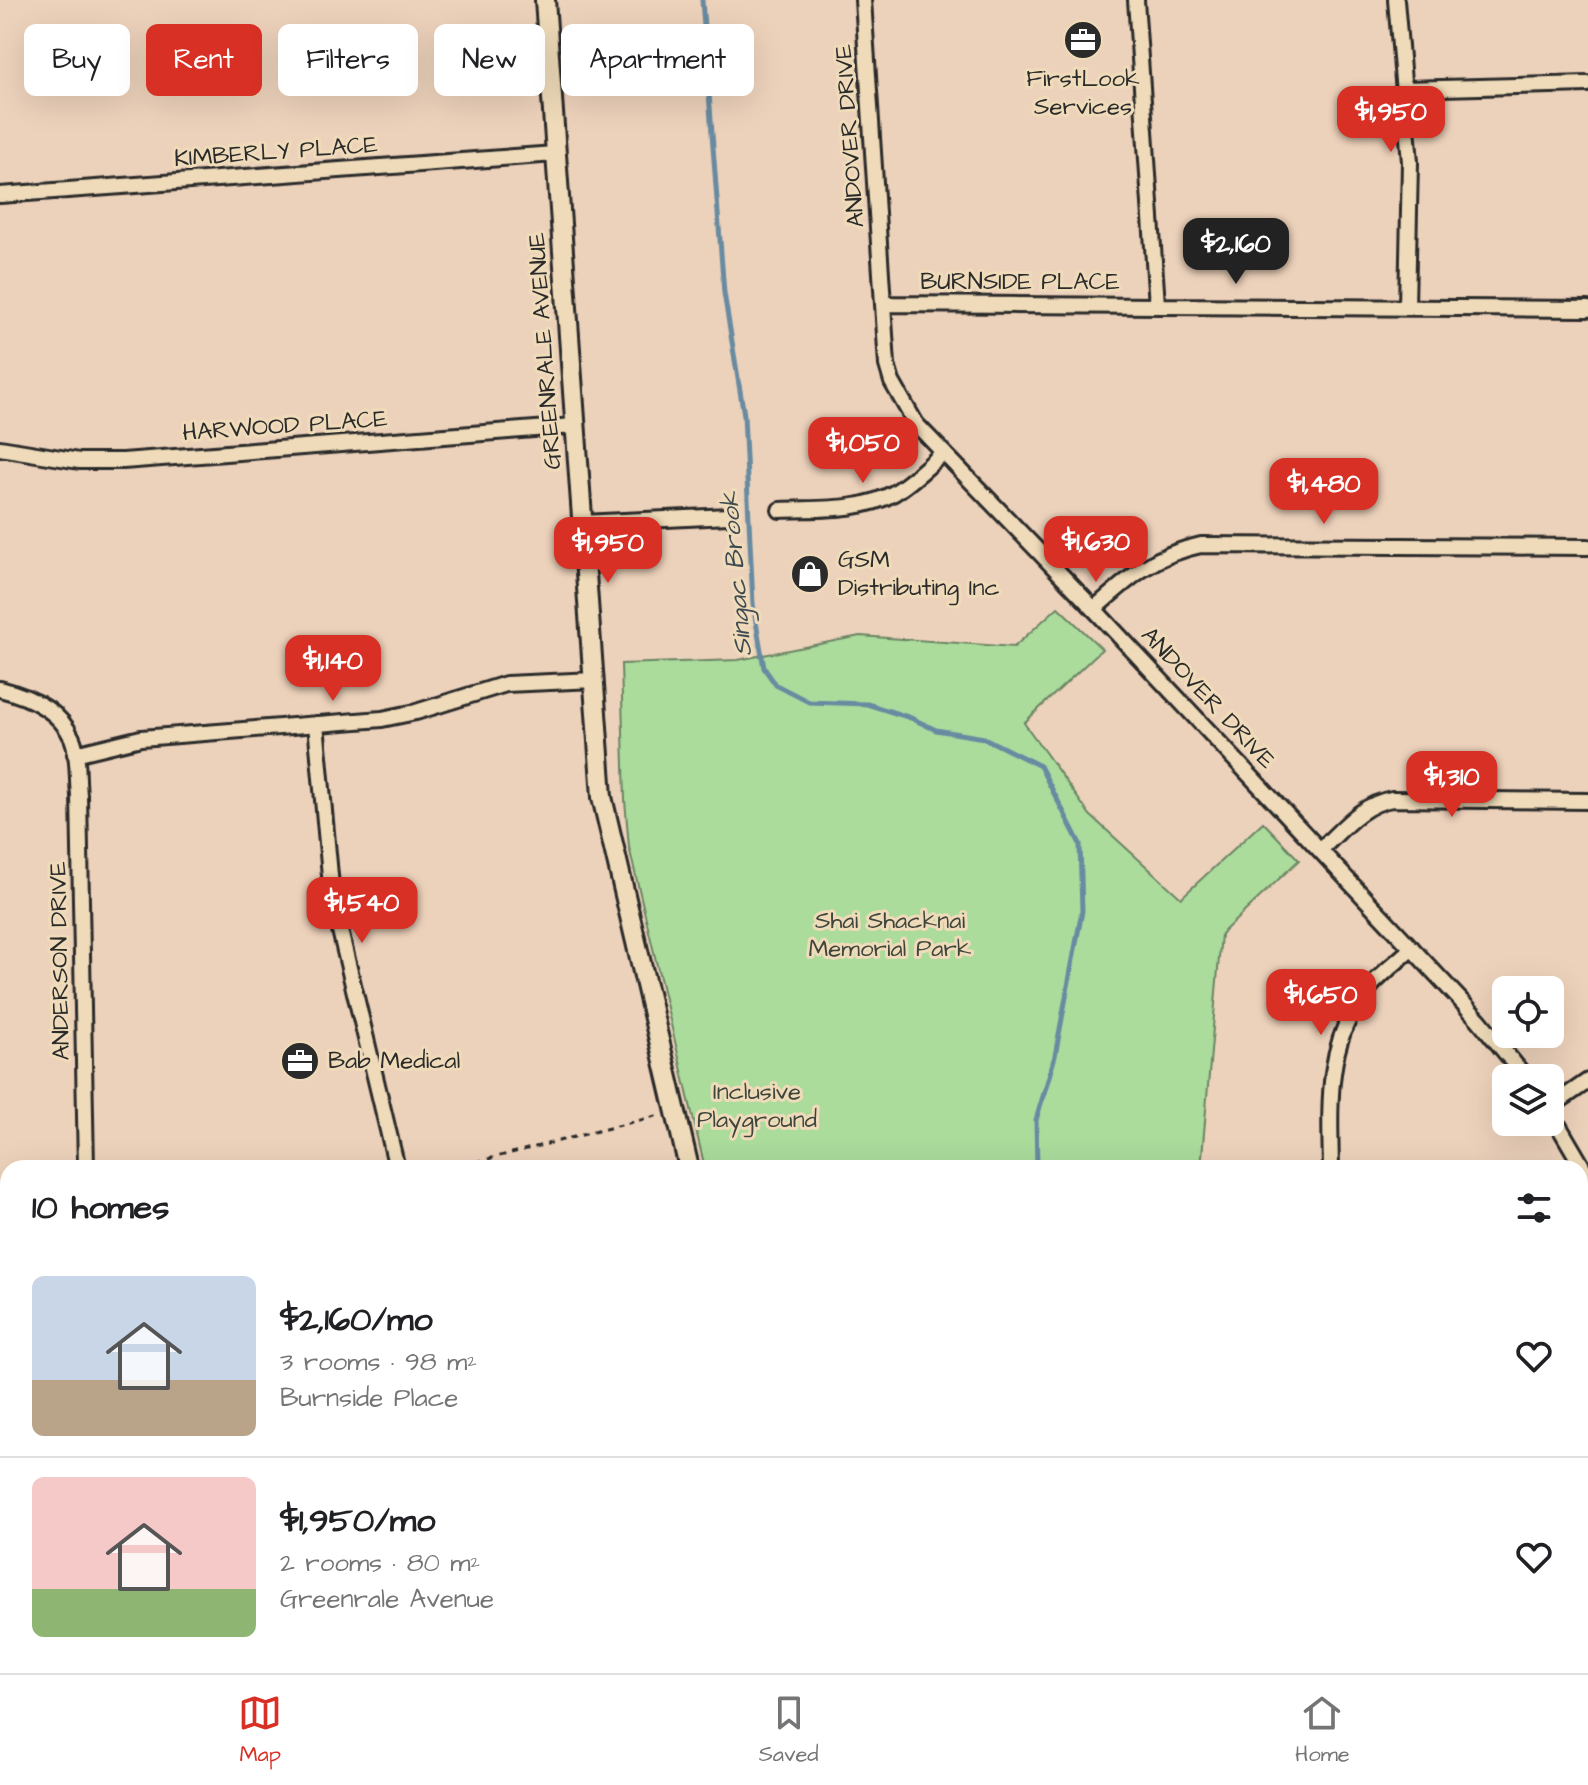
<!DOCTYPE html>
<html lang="en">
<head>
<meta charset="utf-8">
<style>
	body { margin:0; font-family:"Architects Daughter",sans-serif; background:#f2f2f2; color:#202124; height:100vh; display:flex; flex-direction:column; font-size:30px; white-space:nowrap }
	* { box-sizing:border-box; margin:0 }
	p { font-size:26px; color:#757577 }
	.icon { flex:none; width:44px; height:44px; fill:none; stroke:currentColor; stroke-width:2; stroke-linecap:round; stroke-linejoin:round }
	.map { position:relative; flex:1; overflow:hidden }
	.details { position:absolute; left:0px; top:1160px; width:1588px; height:514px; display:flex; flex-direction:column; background:#fff; border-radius:24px 24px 0 0; box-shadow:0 8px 32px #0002 }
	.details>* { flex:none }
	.top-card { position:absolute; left:24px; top:24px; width:800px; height:72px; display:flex; gap:16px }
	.controls { position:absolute; left:1492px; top:976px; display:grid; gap:16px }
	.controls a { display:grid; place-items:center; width:72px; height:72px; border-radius:12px; background:#fff; box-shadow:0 8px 32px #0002; font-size:40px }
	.price { position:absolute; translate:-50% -68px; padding:0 18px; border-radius:16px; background:#d93025; color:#fff; font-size:26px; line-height:52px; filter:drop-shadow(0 2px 4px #0008) }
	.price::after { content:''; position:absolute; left:50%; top:48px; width:24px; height:18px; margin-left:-12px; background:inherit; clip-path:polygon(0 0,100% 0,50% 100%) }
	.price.on { background:#222; color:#fff }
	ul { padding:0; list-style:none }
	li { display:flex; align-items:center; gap:24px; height:200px; padding:0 32px }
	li+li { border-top:2px solid #e0e0e0 }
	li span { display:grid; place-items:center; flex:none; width:224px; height:160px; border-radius:12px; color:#555 }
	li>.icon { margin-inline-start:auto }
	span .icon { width:96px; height:96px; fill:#fffc; stroke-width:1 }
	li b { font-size:34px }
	h2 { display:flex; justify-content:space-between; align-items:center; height:96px; padding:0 32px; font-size:34px }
	.chip { padding:0 28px; border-radius:12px; background:#fff; box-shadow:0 8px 32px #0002; font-size:28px; line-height:72px }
	.chip.on { background:#d93025; color:#fff }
	.menu { display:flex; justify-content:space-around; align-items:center; height:112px; border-top:2px solid #e0e0e0; background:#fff; font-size:22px; color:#757577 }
	.menu a { display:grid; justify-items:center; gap:4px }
	.menu .on { color:#d93025 }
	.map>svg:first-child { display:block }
	.green { fill:#abdc9c; stroke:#6b8464; stroke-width:2 }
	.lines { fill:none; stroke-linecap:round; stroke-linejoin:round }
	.stream { stroke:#688ba1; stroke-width:5 }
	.minor-casing { stroke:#2b2b2b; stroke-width:20 }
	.tertiary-casing { stroke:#2b2b2b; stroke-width:24 }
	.path { stroke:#2b2b2b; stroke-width:3; stroke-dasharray:6 6; stroke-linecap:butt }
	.minor { stroke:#efdbb9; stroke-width:14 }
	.tertiary { stroke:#efdbb9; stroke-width:18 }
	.labels { text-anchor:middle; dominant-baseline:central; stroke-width:6; stroke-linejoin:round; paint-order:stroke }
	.poi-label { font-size:24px; fill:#2b2b2b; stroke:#efdbb9; text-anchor:start }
	.street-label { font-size:24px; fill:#2b2b2b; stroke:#efdbb9 }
	.park-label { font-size:24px; fill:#3e463c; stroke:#efdbb9 }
	.water-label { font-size:26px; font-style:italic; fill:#3f4b52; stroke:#efdbb9 }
</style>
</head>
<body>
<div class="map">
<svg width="1588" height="1673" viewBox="0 0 1588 1673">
	<rect width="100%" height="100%" fill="#edd2bb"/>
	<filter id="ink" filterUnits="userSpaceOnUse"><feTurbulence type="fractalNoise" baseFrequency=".0125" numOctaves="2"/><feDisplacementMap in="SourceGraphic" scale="16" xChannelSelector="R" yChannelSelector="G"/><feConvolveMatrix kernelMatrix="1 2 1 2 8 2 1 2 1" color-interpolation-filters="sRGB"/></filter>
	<g filter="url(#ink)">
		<path class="green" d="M1058,607l44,42 -78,74 66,92 91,83 82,-76 36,38 -78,74 -20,234h-496l-76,-321 -4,-47 -4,-136 117,-4 122,-24 154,11z
			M787,1666h455l1,7h-456z"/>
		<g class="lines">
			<path class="stream" d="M702,0l22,293 20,122 9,189 11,64 12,17 33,17 58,2 44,14 25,12 48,8 56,28 40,78 2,67 -27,145 -19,64 1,48
				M1060,1666l4,7"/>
			<g class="minor-casing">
				<path id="minor" d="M863,0l24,365 5,17 24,42 178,185 385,411 47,58
					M1136,0l21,305
					M1396,0l14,162 -3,145
					M1405,89l183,-5
					M0,195l555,-41
					M883,304l705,5
					M0,448l79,13h44l451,-35
					M780,510c37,-2 81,2 114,-17 18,-11 33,-26 49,-40
					M582,523l147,-7
					M1094,609c36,-32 59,-54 107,-64l387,2
					M0,689c28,7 59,20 72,49 7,16 5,39 7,57l7,373
					M316,724l16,173 65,271
					M75,754l66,-16 241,-19 34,-7 90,-28 89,-4
					M1320,850c22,-20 41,-46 72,-51l196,2
					M1550,1107l38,-26
					M1550,1111l38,65
					M1331,1168c-1,-60 -6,-122 32,-173 13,-17 33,-32 49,-47
					M0,1220l8,-2
					M1580,1523l8,1
					M210,1666l3,7
					M381,1673l22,-7"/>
			</g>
			<g class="tertiary-casing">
				<path id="tertiary" d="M545,0l57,797 87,371
					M763,1673l2,-7"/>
			</g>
			<path class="path" d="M453,1168l207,-53
				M1218,1666l1,7"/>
			<use href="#minor" class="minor"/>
			<use href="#tertiary" class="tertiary"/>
		</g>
	</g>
	<defs>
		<g id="office-disc" transform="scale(2)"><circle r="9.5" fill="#2b2b2b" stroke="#efdbb9"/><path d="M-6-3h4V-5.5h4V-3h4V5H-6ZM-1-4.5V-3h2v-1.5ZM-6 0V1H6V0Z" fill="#fff"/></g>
		<g id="shop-disc" transform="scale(2)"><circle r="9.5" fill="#2b2b2b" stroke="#efdbb9"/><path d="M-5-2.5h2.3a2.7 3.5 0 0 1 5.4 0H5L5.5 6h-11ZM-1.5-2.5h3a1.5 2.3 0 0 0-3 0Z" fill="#fff"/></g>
	</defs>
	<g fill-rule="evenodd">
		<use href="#office-disc" x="1083" y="40"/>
		<use href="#shop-disc" x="810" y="574"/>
		<use href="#office-disc" x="300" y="1061"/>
	</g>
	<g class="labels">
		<g class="poi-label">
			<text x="1083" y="79" text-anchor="middle">FirstLook<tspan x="1083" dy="28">Services</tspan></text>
			<text x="838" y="560">GSM<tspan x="838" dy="28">Distributing Inc</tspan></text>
			<text x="328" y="1061">Bab Medical</text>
		</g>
		<g class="street-label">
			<text transform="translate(850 136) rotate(-94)">ANDOVER DRIVE</text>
			<text transform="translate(276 152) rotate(-4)">KIMBERLY PLACE</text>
			<text x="1020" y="282">BURNSIDE PLACE</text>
			<text transform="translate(545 351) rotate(-94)">GREENRALE AVENUE</text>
			<text transform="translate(285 426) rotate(-4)">HARWOOD PLACE</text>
			<text transform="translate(1208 698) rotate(47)">ANDOVER DRIVE</text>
			<text transform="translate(60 961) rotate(-91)">ANDERSON DRIVE</text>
		</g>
		<g class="park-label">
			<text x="890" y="921">Shai Shacknai<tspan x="890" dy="28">Memorial Park</tspan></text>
			<text x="757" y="1092">Inclusive<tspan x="757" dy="28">Playground</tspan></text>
		</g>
		<g class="water-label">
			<text transform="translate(736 574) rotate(-95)">Singac Brook</text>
		</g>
	</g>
</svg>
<div class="controls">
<a><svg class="icon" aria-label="locate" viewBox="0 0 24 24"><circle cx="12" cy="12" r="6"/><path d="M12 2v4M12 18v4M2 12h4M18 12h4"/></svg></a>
<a><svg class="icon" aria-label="layers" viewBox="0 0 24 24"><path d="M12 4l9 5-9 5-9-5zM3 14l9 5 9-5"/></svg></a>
</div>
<b class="price" style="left:1391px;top:154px">$1,950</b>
<b class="price on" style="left:1236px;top:286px">$2,160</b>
<b class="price" style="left:863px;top:485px">$1,050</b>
<b class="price" style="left:1324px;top:526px">$1,480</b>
<b class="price" style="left:1096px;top:584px">$1,630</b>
<b class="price" style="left:608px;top:585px">$1,950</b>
<b class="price" style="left:333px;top:703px">$1,140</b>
<b class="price" style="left:1452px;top:819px">$1,310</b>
<b class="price" style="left:362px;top:945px">$1,540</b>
<b class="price" style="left:1321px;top:1037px">$1,650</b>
<div class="top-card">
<a class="chip">Buy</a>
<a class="chip on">Rent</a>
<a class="chip">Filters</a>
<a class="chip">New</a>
<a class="chip">Apartment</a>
</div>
<section class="details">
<h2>10 homes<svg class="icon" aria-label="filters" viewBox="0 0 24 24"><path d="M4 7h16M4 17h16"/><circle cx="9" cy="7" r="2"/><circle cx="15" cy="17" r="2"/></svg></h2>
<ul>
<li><span style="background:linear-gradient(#c9d6e8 65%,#b9a48a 0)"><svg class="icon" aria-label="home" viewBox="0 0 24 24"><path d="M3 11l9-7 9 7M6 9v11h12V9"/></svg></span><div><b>$2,160/mo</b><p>3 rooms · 98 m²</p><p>Burnside Place</p></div><svg class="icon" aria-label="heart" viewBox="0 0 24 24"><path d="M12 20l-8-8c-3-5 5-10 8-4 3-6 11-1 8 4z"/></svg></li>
<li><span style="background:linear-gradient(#f6c9c9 70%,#8fb573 0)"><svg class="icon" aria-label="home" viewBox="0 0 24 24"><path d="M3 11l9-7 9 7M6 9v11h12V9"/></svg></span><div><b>$1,950/mo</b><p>2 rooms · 80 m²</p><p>Greenrale Avenue</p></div><svg class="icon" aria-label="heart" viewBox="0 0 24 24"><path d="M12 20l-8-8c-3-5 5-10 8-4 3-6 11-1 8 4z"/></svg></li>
</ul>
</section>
</div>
<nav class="menu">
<a class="on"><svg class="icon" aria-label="map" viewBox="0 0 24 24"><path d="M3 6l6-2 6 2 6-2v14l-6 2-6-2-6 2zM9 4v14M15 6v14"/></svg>Map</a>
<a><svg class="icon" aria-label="saved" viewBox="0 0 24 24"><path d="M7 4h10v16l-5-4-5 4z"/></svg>Saved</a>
<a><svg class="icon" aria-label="home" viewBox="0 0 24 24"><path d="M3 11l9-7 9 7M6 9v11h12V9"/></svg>Home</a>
</nav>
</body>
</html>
